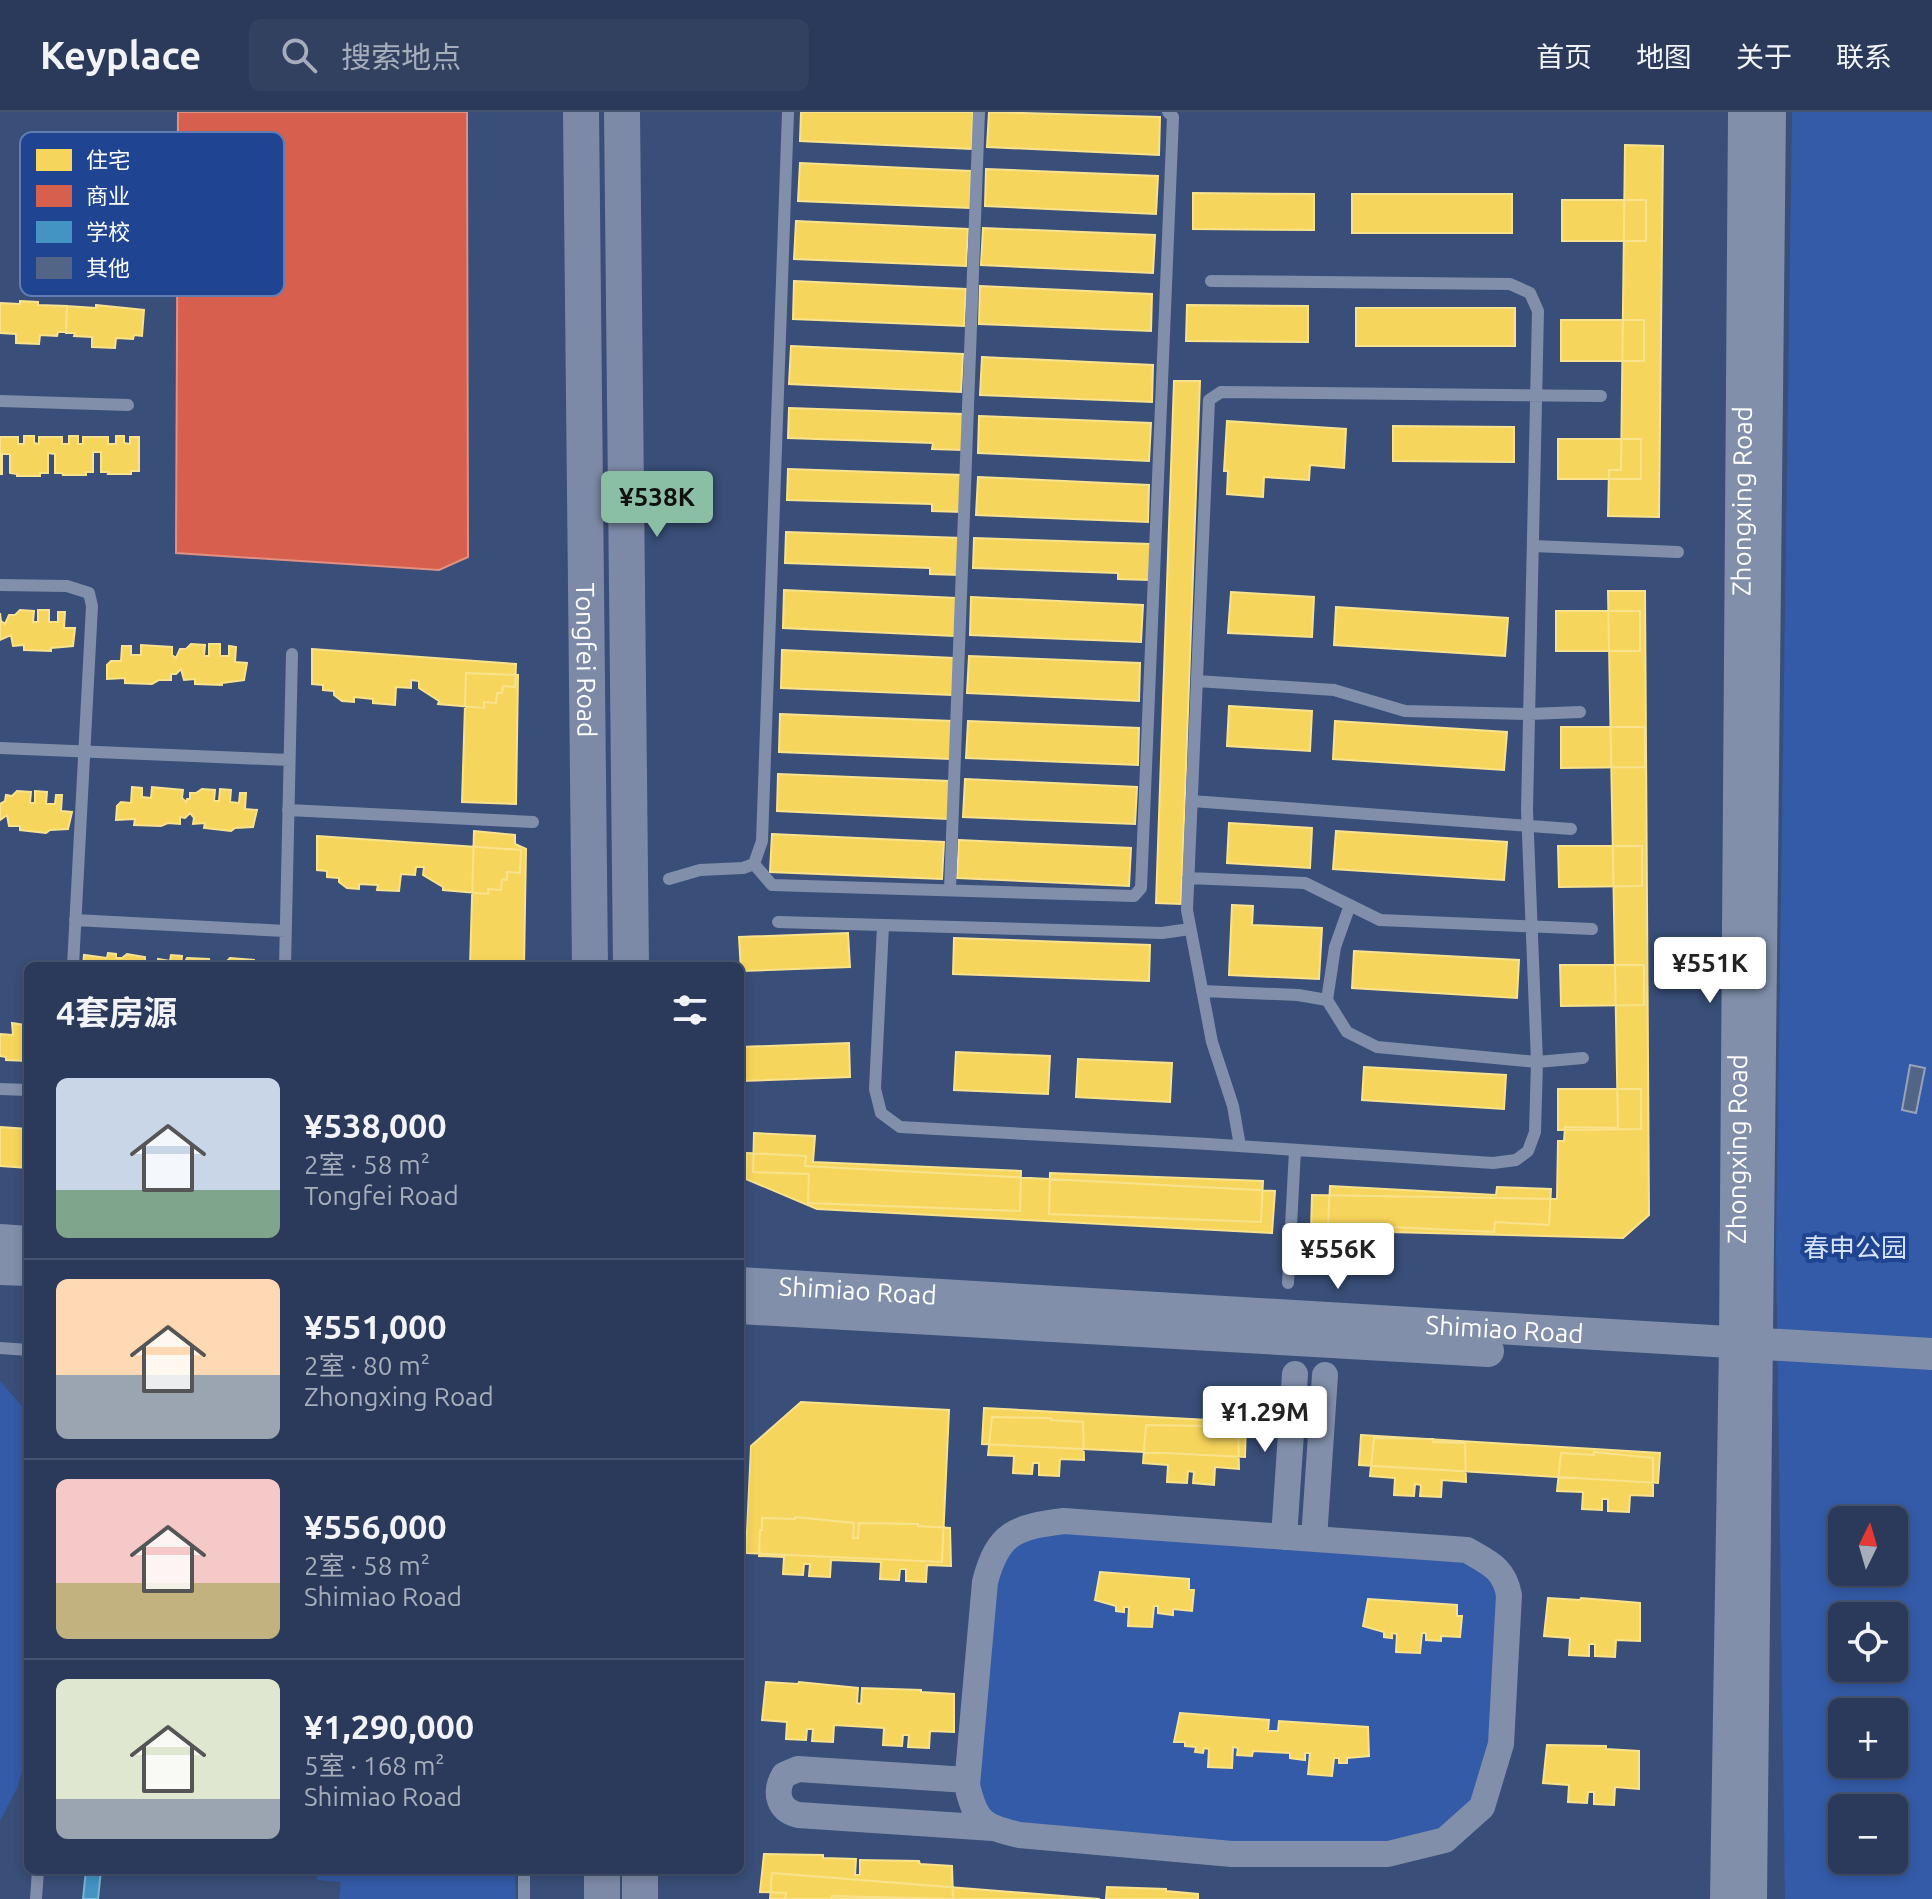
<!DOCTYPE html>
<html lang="zh">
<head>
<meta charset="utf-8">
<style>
	body { margin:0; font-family:Ubuntu,"Noto Sans SC",sans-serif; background:#334160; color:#f1f3f6; height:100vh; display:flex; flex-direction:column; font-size:30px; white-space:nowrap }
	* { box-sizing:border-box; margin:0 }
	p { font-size:26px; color:#a6adbb }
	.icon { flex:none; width:44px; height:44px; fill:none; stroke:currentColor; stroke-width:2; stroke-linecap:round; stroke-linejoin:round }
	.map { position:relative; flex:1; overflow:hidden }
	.panel { position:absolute; left:24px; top:850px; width:720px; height:912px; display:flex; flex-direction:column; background:#2b3a5a; border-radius:12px; box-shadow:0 4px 12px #0003,0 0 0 2px #475470 }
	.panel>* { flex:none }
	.needle { width:52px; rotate:5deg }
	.buttons { position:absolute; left:1828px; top:1394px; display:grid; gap:16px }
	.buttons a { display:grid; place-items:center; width:80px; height:80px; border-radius:12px; background:#2b3a5a; box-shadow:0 4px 12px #0003,0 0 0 2px #475470; font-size:40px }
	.price { position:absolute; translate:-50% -68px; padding:0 18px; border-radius:8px; background:#fff; color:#222; font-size:26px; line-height:52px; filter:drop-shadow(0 2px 4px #0008) }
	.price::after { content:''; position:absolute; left:50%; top:48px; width:24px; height:18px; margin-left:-12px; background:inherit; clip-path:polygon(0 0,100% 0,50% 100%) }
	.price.on { background:#8abfa5; color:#111 }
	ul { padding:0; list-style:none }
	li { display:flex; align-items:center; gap:24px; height:200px; padding:0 32px }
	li+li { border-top:2px solid #475470 }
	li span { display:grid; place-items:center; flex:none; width:224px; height:160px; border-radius:12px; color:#555 }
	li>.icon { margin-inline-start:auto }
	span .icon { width:96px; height:96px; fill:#fffc; stroke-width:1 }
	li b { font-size:34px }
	h2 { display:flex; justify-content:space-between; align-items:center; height:96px; padding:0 32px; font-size:34px }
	header { display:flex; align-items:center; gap:48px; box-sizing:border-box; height:112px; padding:0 40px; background:#2b3a5a; border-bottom:2px solid #475470 }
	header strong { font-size:38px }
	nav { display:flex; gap:44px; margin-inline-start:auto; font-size:28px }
	.search { width:560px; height:72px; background:#334160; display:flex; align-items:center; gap:20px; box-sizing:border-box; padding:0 28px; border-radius:12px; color:#a6adbb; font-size:30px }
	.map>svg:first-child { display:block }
	.green { fill:#345ba8; fill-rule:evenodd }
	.homes { fill:#f6d55c; stroke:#f9e28d; stroke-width:2 }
	.shops { fill:#d6604d; stroke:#e29082; stroke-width:2 }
	.schools { fill:#4393c3; stroke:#7bb3d5; stroke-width:2 }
	.building { fill:#536586; stroke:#96a2b9; stroke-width:2 }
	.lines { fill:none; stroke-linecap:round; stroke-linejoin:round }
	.service { stroke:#818fab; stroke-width:12 }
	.minor { stroke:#818fab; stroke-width:26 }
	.tertiary { stroke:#818fab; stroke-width:32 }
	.secondary { stroke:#7d8aa7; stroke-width:36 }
	.labels { text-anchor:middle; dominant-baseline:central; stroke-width:8; stroke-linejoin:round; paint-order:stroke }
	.street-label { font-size:26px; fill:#fff; stroke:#1f4592 }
	.park-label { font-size:26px; fill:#d6e2fa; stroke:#1f4592 }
	.key { fill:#1f4592; stroke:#627db3; stroke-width:2 }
	.key-label { font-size:22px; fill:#fff }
</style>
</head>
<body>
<header>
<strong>Keyplace</strong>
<div class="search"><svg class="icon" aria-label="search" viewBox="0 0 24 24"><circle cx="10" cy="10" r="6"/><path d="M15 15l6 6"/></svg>搜索地点</div>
<nav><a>首页</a><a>地图</a><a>关于</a><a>联系</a></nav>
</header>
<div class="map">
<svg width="1932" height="1787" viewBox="0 0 1932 1787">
	<rect width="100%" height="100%" fill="#394e78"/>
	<path class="green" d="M1792,0h140v1787h-147l-9,-651zM1842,1408h52v52h-52zM1842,1504h52v52h-52zM1842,1600h52v52h-52zM1842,1696h52v52h-52z
		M0,1269l20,23 8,12v291l-5,62 -6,19 -17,33z
		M1029,1419l434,25 36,22 -5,164 -17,62 -39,31 -55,13 -150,1 -240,-28 -19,-42 22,-221z
		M318,1758h197l1,29h-177l2,-17 -24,-2z"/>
	<path class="homes" d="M801,0h172l-1,37 -172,-8z
		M989,0l171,5 -1,38 -172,-8z
		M1625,33l38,1 -4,371 -51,-1 1,-46h12z
		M800,51l171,8 -1,37 -172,-7z
		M986,57l172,7 -2,38 -171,-8z
		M1193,81l121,1v36l-121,-1z
		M1352,82h160v39h-160z
		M1562,88h84v41h-84z
		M796,109l172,8 -2,37 -172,-7z
		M983,116l172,7 -2,38 -172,-8z
		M794,169l172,8 -2,37 -171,-7z
		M980,174l172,8 -1,37 -172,-7z
		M20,189l18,1v3l29,1 -1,26h-8l-1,4 -17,-1 -1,9 -23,-1v-9l-16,-1v-30l20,1z
		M96,193l48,5 -2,26 -8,-1 -1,4 -17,-1 -1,10 -23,-1v-10l-18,-1 1,-3h-9l1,-27 29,2z
		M1187,193l121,1v36l-122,-1z
		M1356,196h159v38h-159z
		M1561,208h83v41h-83z
		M791,234l172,8 -2,38 -172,-8z
		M982,245l171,8 -1,37 -172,-7z
		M1174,269h26l-19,523 -25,-1z
		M789,296l175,6 -1,36 -31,-1 1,-6 -145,-5z
		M979,304l172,7 -2,38 -171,-8z
		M1227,309l119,8 -2,39 -34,-3 -1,15 -45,-3 -1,20 -36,-3 1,-23h-4z
		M1393,314l121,1v35l-121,-1z
		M24,324h10v7l5,1v-7h23v7h7v-8h9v8h5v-7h25v7h8v-8h8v7l6,1v-7h9v34h-8v3h-23l1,-2h-8v-20h-8v20h-7v3h-23l-1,-2h-7v-19l-7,-1v20h-8v3h-23v-2l-7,-1v-19h-8v20h-2v-37h18v7h6z
		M1558,327h83v40h-83z
		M788,357l175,6 -1,37 -30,-1v-7l-145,-4z
		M978,365l171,8 -1,37 -172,-7z
		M786,420l176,6 -2,37 -30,-1v-6l-145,-5z
		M974,426l176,6 -1,36 -31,-1v-6l-145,-5z
		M784,478l172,8 -2,38 -171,-8z
		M1608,479h37l4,624 -26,23 -312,-8 1,-35 245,4 1,-58h6l1,-14 53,1z
		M1231,480l83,5 -2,40 -84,-4z
		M971,485l172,8 -2,37 -171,-7z
		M1336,495l172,11 -3,38 -171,-11z
		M20,498l14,1 -1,11h5v-12h11v12h9v-10h7l-1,16h11l-2,18 -22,2v3l-27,-1v-5l-11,1 -2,-11 -11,5v-27l1,8 4,3 4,-9h6z
		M1556,499h84v40h-84z
		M191,532l14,1 -1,11h5v-12h11v12h9v-10l7,1 -1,15 12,1 -3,17 -22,3v2l-27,-1v-5l-11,1 -3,-11 -5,5h-5v6h-12l-7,4 -27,-1v-5l-18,1v-14l4,-4h10l1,-15h9v9h10v-10l31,2v8l4,3 4,-9h6z
		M312,537l204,15 -1,23 -12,-1 -1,7h-5l-1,10 -12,-1v6l-46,-4 1,-3 -20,-13v-7l-8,-1v8l-15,-1 -1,18 -22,-2v-4l-19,-2v5l-12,-1 -8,-6v-4l-11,-1v-5l-11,-1z
		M782,538l172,8 -2,37 -171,-7z
		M969,544l171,7 -1,38 -172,-8z
		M466,561l52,2 -2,129 -54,-2z
		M1229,594l83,5 -2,40 -83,-5z
		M780,602l172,7 -2,38 -171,-7z
		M968,609l171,7 -1,37 -172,-7z
		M1335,609l172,11 -3,38 -171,-11z
		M1561,615h84v40l-84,1z
		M778,662l172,7 -2,38 -171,-8z
		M965,667l172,8 -2,37 -172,-7z
		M132,675l10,1v9l9,1 1,-11 31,3 -1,8 4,4 1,-3h3v-6h6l6,-4 13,1 -1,11h5l1,-12 11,1 -1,12 9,1 1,-10h6l-1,16 12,1 -4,17 -18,1 -4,3 -27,-3 1,-5 -12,1 1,-6 -4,-5 -5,5 -5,-1v7l-12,-1 -7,3 -27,-1 1,-6 -19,1 1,-14 4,-4 10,1z
		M17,679l14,1 -1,11h5v-12l12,1 -1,12h9l1,-9h6l-1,16 11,1 -4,17 -18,1 -4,3 -26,-3v-4h-11l-2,-11 -7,5v-16l5,-3 1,-6 6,1z
		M1229,711l83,5 -2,40 -83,-5z
		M474,719l41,4v9l11,5 -2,117h-54z
		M1336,719l171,11 -3,38 -171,-11z
		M772,722l172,8 -2,37 -172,-7z
		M317,724l204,14 -1,23 -13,-1v8l-5,-1 -1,11 -13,-1v5l-45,-4v-3l-20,-12 1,-8h-8l-1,8 -14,-1 -2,17 -22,-1 1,-5 -19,-1v5l-12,-1 -8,-6v-4l-12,-1v-6l-10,-1z
		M959,728l172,8 -2,38 -172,-8z
		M1558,734h84v40l-83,1z
		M1232,793l21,1 -1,19 70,3 -3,51 -90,-4z
		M848,821l2,34 -109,4 -2,-34z
		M954,826l196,7 -1,36 -196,-7z
		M1354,839l165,9 -2,38 -165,-10z
		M108,841l8,1v4h6l5,-4 18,3v4l13,2v-4l12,2 1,-6 11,1 -1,10h-98l1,-11 23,3z
		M187,846l22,1 2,7h-28z
		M230,846l24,2 1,6h-40v-4h11z
		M1560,853h84v40l-83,1z
		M26,906h2v43l-22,-1v-3l-6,-1v-22l13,1 -1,-12 13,2z
		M849,931l1,34 -109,4 -1,-34z
		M956,940l94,4 -2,38 -94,-4z
		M1078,947l94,4 -2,39 -94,-5z
		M1364,955l142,8 -2,34 -142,-9z
		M1558,977h83v40l-83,1z
		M0,1015l28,2v39l-28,-2z
		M754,1021l61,3 -2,26 208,9 -1,40 -212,-8 1,-29 -56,-2z
		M747,1041l59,3 -1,10 470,25 -3,42 -455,-24 -71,-30z
		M1050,1061l213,8 -2,41 -212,-8z
		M1330,1074l166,9 1,-8 54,2 -2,36 -54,-3 -1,10 -166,-8z
		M801,1290l148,8 -7,152 -196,-9 5,-107z
		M984,1296l262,14 -1,35 -263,-13z
		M992,1305l59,1v2l32,2 1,38 -24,-1 -1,17 -20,-1v-12h-6l-1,11 -19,-1 1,-17 -26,-1z
		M1146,1313l60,1v3l32,1 1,39 -24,-2 -1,18 -21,-2 1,-11 -6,-1 -1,12 -20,-1 1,-17 -25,-2z
		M1361,1323l299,18 -2,30 -299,-18z
		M1374,1326l59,1v3l32,1 1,39 -24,-2 -1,17 -21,-1 1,-11 -6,-1 -1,12 -20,-1 1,-17 -25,-2z
		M1594,1340l59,6v38l-23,-1 -1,17 -21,-1v-12h-6v11l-20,-1 1,-17 -26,-1 4,-38 33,2z
		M795,1405l59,6 -1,15h5l1,-15 59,1v2l32,2 1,38 -24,-1 -1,17 -20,-1v-12h-6l-1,11 -19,-1 1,-17 -50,-2 -1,17 -21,-1 1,-12h-6l-1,11 -20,-1 1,-17 -25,-1 1,-26h2v-12l33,1z
		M1100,1460l89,7v11h5l-2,21 -19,-2v6l-15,-2v-7h-4l-2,21 -24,-1 1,-19h-5v5l-8,-1v-5l-21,-6z
		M1548,1486l32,2 1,-2 59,5v38l-24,-1 -1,17 -20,-1v-12h-6v12l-20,-1 1,-17 -26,-2z
		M1368,1487l89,6v11h5l-2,21 -19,-1v5l-15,-1v-7h-4l-2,20 -24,-1 1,-18 -5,-1v5l-8,-1v-5l-21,-6z
		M766,1570l32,2 1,-2 59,6 -1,15 4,1 1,-16 59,2v2l33,2v38l-24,-1 -1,17 -21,-1 1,-12h-6l-1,11 -19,-1 1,-17 -50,-3 -1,17 -21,-1 1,-12h-6l-1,11 -20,-1 1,-17 -25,-2z
		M1180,1601l89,7 -1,11h10l1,-10 89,6 1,29 -22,2v5h-8v-5h-5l-2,18 -24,-2 2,-21h-5v7l-15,-2v-5l-37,-2 -1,5 -15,-1 1,-7 -5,-1 -1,21 -24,-1 1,-18 -5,-1 -1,5 -8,-1 1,-5 -11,-1v-4h-11z
		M1547,1633l59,1v3l33,2v38l-24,-2 -1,18 -20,-1v-12h-6l-1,11 -19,-1 1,-17 -26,-2z
		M764,1742l59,1v3l33,1 -1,16h5v-15l59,1 1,3 32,2 1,33 -121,-3v3h-47l1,-6 -26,-1z
		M772,1761l328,26h-330z
		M1107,1775l59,2v2l32,3v5h-92z"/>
	<path class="shops" d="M178,0h289l1,445 -29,13 -263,-17z"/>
	<path class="schools" d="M86,1758h15l-3,29h-15z"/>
	<path class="building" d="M1910,953l15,3 -9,45 -14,-3z"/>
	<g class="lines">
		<path class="service" d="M0,289l128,4
			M1533,434l145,6
			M0,473l67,1 22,7 3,13 -19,360
			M1197,569l137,9 71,21 124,3 51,-2
			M0,636l289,12
			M1192,689l379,28
			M288,698l245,12
			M754,752l18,21 362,11 7,-8 32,-771 -5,-5
			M754,752l8,-23 26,-729
			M1188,766l117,5 75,37 212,9
			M669,767l31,-9 43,-2 11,-4
			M950,777l29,-777
			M1350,793l-15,42 -8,53 20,32 30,15 160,15 46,-4
			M75,808l210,11
			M778,810l384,11 28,-4
			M883,814l-8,163 6,24 19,14 308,17 285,19 23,-3 12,-9 7,-19 2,-70 -10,-252 11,-499 -8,-18 -20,-9 -299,-3
			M285,854l7,-312
			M1202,879l96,4 29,5
			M0,977l28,1
			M1240,1034l-7,-40 -21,-64 -25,-132 22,-510 12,-8 380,4
			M1288,1171l7,-133
			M0,1236l28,2
			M524,1758v29
			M36,1787l2,-29"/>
		<path class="minor" d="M1064,1409l403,29c22,13 37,18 42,45l-8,149 -19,63 -37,33 -57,14h-156l-213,-19c-36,-9 -43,-12 -52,-50l18,-203c13,-50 31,-55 79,-61z
			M1284,1425l11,-163
			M1314,1427l11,-164
			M967,1668l-169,-11 -14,6c-10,17 -6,35 14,40l195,13"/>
		<g class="tertiary">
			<path d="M0,1128l28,2"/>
			<path d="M0,1157l28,1"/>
			<path id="s1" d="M740,1171l1192,71"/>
			<path d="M740,1196l748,43"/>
			<path id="s2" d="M1726,1787l9,-556 9,-1231"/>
			<path d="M1751,1787l19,-1787"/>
		</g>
		<g class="secondary">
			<path id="s3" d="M581,0l9,854"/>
			<path d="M622,0l9,854"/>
			<path d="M602,1758v29"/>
			<path d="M640,1758v29"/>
		</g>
	</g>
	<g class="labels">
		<g class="street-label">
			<text stroke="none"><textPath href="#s2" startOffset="1398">Zhongxing Road</textPath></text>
			<text stroke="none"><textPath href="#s3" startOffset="548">Tongfei Road</textPath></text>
			<text stroke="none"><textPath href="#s2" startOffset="750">Zhongxing Road</textPath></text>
			<text stroke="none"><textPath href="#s1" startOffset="118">Shimiao Road</textPath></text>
			<text stroke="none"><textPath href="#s1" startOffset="766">Shimiao Road</textPath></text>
		</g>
		<g class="park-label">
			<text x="1855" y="1135">春申公园</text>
		</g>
	</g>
	<rect x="20" y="20" width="264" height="164" rx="12" class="key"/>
	<rect x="36" y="37" width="36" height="22" fill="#f6d55c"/>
	<rect x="36" y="73" width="36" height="22" fill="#d6604d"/>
	<rect x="36" y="109" width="36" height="22" fill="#4393c3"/>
	<rect x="36" y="145" width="36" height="22" fill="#536586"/>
	<g class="key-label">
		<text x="86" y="56">住宅</text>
		<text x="86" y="92">商业</text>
		<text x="86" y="128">学校</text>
		<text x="86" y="164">其他</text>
	</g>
</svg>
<div class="buttons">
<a><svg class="needle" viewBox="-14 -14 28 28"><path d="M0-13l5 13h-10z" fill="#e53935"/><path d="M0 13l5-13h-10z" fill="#a6adbb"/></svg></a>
<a><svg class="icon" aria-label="locate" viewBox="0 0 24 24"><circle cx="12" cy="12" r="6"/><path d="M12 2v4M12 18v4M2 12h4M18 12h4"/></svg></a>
<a>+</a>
<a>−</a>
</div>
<b class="price on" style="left:657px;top:427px">¥538K</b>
<b class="price" style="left:1710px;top:893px">¥551K</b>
<b class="price" style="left:1338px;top:1179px">¥556K</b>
<b class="price" style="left:1265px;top:1342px">¥1.29M</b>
<section class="panel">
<h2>4套房源<svg class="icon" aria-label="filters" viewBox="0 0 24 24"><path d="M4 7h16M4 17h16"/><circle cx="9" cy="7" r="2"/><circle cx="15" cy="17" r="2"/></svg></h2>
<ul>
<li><span style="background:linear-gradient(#c9d6e8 70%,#7fa58c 0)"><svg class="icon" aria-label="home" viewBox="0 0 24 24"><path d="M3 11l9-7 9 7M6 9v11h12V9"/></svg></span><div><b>¥538,000</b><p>2室 · 58 m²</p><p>Tongfei Road</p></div></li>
<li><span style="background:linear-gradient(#ffd9b3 60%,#9aa5b1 0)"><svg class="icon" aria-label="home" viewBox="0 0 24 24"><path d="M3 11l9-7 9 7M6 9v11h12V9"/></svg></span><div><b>¥551,000</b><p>2室 · 80 m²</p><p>Zhongxing Road</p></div></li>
<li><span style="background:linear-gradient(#f6c9c9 65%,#c2b280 0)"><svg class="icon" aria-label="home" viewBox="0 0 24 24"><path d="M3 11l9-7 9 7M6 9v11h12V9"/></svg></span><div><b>¥556,000</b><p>2室 · 58 m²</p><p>Shimiao Road</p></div></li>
<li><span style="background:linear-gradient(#dfe7d0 75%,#9aa5b1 0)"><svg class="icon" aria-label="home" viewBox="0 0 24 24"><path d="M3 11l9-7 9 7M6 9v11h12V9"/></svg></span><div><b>¥1,290,000</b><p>5室 · 168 m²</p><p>Shimiao Road</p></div></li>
</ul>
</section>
</div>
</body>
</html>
